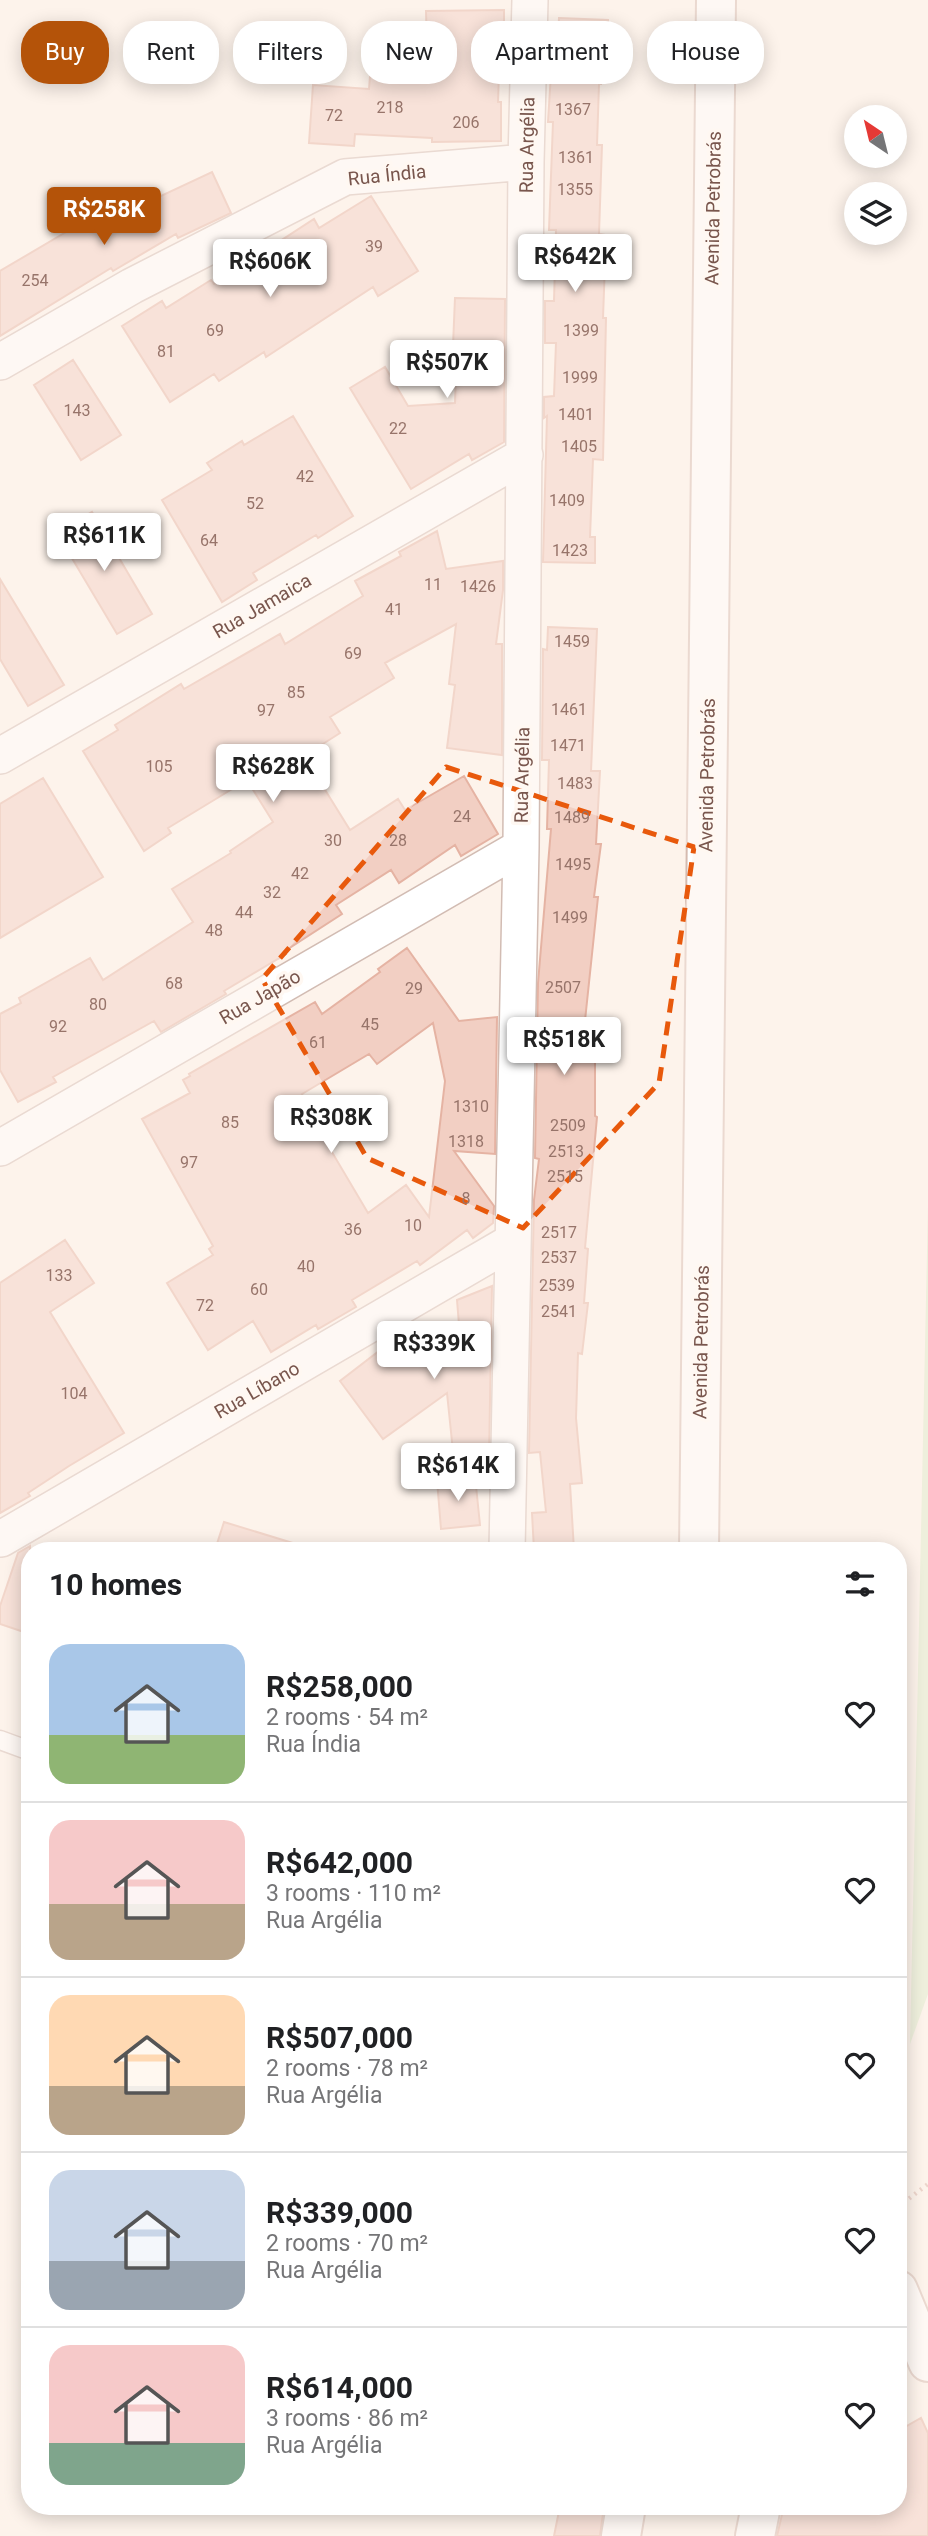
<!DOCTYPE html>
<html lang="en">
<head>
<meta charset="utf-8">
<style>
	body { margin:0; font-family:Roboto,sans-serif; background:#f2f2f2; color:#202124; height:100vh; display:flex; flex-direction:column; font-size:26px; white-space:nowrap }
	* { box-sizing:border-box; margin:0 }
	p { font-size:23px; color:#757577 }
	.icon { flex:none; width:38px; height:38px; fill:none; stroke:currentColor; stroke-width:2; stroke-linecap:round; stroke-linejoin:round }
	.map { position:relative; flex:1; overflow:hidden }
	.sheet { position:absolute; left:21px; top:1542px; width:886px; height:973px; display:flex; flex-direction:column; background:#fff; border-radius:28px; box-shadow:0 4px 18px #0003 }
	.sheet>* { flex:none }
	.guide { position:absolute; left:21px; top:21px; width:887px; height:63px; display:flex; gap:14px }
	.needle { width:46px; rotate:325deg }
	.buttons { position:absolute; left:844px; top:105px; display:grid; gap:14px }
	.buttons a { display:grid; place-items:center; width:63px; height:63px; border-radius:50%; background:#fff; box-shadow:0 4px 18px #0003; font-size:35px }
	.price { position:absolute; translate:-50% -60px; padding:0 16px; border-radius:7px; background:#fff; color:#222; font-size:23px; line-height:46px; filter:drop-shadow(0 2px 4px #0008) }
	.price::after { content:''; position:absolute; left:50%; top:42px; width:21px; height:16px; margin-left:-10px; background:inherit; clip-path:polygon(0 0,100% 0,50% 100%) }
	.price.selected { background:#b45309; color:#fff }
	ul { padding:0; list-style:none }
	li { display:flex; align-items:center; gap:21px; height:175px; padding:0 28px }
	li+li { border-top:2px solid #e0e0e0 }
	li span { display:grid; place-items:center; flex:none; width:196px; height:140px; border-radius:21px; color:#555 }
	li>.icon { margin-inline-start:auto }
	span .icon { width:84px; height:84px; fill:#fffc; stroke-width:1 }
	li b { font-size:30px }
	h2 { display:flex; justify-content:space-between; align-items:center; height:84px; padding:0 28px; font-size:30px }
	.chip { padding:0 24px; border-radius:28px; background:#fff; box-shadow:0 4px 18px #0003; font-size:24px; line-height:63px }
	.chip.selected { background:#b45309; color:#fff }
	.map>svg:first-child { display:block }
	.green { fill:#dcebc9 }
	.building { fill:#f2cfc3; stroke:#e5b3a3; stroke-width:2; fill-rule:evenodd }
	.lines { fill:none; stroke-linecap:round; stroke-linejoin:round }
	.service-casing { stroke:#d2bcb3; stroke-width:21 }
	.minor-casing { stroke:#d2bcb3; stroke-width:38 }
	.secondary-casing { stroke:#d5bbb0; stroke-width:42 }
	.path { stroke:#d8b1a5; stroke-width:4.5; stroke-dasharray:2 5; stroke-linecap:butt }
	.service { stroke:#fff; stroke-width:18 }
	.minor { stroke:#fff; stroke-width:35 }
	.secondary { stroke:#fff; stroke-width:38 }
	.marked { fill:none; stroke:#e8590c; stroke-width:5; stroke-dasharray:14 9; stroke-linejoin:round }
	.labels { text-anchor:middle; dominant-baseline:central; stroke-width:7; stroke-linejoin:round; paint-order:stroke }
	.number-label { font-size:16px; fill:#97746a }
	.street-label { font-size:19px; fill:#79564d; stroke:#fff8f2 }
</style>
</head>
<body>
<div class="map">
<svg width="928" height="2536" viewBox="0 0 928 2536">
	<rect width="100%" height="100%" fill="#fdf3eb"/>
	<path class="green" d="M928,1206v788l-18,50z"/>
	<path class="building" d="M504,10v32h-4l-2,60h3v39l-69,1v-4l-77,-4 -1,12 -45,-3 4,-58 56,4 1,-13 58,4 -2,-69z
		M559,18l49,2v26h-6l-1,38h-2l-2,61h5l-3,89 7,1 -3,83h3l-3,142 -10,-1 -3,78h5v26l-52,-1 4,-146 -3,2v-21l10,-1 2,-53h-11v-42h9l2,-71h-7l4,-108h-5l4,-65h5z
		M212,172l19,41 -53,25 -2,-4 -63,37 -2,-3 -111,68v-65l122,-72 7,12z
		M371,196l47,75 -40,25 -5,-9 -107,70 -2,-5 -45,29 -5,-7 -44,28 -48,-76 40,-25 4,7 45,-28 3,4 100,-65 5,9z
		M455,298l50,1 -1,143 -32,18 -3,-6 -58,35 -61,-101 35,-21 23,39 47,-3 2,-57h-4z
		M73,360l48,75 -40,25 -47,-75z
		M293,416l60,100 -35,22 -2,-3 -63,38 4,7 -35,22 -60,-102 50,-30 -5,-7 35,-22 2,4z
		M92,512l60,102 -35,20 -60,-101z
		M437,531l9,38 57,-8v29l-7,54h6v111l-55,-7 8,-63 -6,-1 7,-60 -71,39 9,15 -64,39 10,16 -36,23 46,74 48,-31 7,11 59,-34 34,58 -37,22 -6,-11 -56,38 -8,-13 -55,35 6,9 -57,37 1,3 -62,37 2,3 -65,38 -7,-11 -101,56 3,5 -38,20 -18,-32v-56l21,-11 -2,-5 71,-40 13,22 90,-58 -21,-33 59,-36 -1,-2 43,-29 -26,-42 -79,48 3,5 -27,18 -61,-100 35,-21 -3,-5 66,-41 3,5 96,-55 5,10 78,-48 -8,-15 46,-25 -2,-4z
		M0,579l64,106 -36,21 -28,-47z
		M548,627l49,2 -6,142h9l-4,73h5l-7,53h4l-16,152h13v67l2,1 -12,131 3,1 -4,54h4l-6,51 -4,-1 -2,65 6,65 -12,1 4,66h-40l-2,-37 14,-1 -6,-60 -11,1 5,-253 5,-41 -4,-1 3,-175 13,-154h-4l2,-69h-7l1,-111 4,1z
		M43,778l60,99 -103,61v-134z
		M407,948l52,73 38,-4 -2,137 -41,-3 40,55 -1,17 -20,15 -6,-8 -47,35 -3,-4 -65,39 4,7 -38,22 -2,-4 -45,27 -18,-31 -45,29 -41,-67 46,-28 -4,-6 4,-3 -71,-127 48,-26 -7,-13 7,-4 -1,-2 126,-72 7,12 58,-42 -2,-3zM433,1023l12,58 -16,136 -23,-32 -38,28 -45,-76 2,-1 -23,-42 67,-40 8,10z
		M65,1240l29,43 -44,29 74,121 -55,33 -41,27 2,3 -30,17v-230z
		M492,1286l-3,171 -35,4 -7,-68 -64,46 -43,-58 65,-50 16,22 40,-4 -4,-49z
		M475,1476l5,49 -39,4 -4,-49z
		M224,1522l72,22 -1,6h-80z
		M30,1546v88l-30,-10v-18l18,-53z
		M921,2418l7,15v103h-151l7,-30h114v-75z
		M560,2506h44l-4,30h-46z"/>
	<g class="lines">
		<g class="service-casing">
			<path id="service" d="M0,1740l30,11"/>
		</g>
		<g class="minor-casing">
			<path id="minor" d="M0,362l132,-76 213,-109 181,-15
				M0,756l525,-301
				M0,1148l521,-301
				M1,1539l512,-298
				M507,1550l14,-703 5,-685 4,-162"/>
		</g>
		<g class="secondary-casing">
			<path id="secondary" d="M699,1550l17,-1550
				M898,2290l30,72
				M621,2536l5,-30
				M755,2536l6,-30"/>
		</g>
		<path class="path" d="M898,2207l30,-23"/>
		<use href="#service" class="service"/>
		<use href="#minor" class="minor"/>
		<use href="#secondary" class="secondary"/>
	</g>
	<path d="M0 0H928V2536H0ZM446,767l248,80 -35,236 -136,145 -156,-70 -105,-179z" fill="#fdf3eb" fill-opacity=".55" fill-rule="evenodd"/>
	<path class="marked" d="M446,767l248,80 -35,236 -136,145 -156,-70 -105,-179z"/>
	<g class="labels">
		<g class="number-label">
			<text x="390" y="107">218</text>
			<text x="573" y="109">1367</text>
			<text x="334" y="115">72</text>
			<text x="466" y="122">206</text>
			<text x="576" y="157">1361</text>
			<text x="575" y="189">1355</text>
			<text x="374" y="246">39</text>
			<text x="35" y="280">254</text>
			<text x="215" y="330">69</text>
			<text x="581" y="330">1399</text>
			<text x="166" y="351">81</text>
			<text x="580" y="377">1999</text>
			<text x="77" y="410">143</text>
			<text x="576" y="414">1401</text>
			<text x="398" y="428">22</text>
			<text x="579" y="446">1405</text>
			<text x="305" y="476">42</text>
			<text x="567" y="500">1409</text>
			<text x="255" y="503">52</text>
			<text x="209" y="540">64</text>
			<text x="570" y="550">1423</text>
			<text x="433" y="584">11</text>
			<text x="478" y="586">1426</text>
			<text x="394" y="609">41</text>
			<text x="572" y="641">1459</text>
			<text x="353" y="653">69</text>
			<text x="296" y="692">85</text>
			<text x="569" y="709">1461</text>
			<text x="266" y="710">97</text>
			<text x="568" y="745">1471</text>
			<text x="159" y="766">105</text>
			<text x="575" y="783">1483</text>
			<text x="462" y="816">24</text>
			<text x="572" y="817">1489</text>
			<text x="333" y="840">30</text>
			<text x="398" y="840">28</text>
			<text x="573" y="864">1495</text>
			<text x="300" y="873">42</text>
			<text x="272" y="892">32</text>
			<text x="244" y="912">44</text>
			<text x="570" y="917">1499</text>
			<text x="214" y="930">48</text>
			<text x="174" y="983">68</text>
			<text x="563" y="987">2507</text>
			<text x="414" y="988">29</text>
			<text x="98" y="1004">80</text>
			<text x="370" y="1024">45</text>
			<text x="58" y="1026">92</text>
			<text x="318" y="1042">61</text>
			<text x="471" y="1106">1310</text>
			<text x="230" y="1122">85</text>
			<text x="568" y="1125">2509</text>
			<text x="466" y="1141">1318</text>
			<text x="566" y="1151">2513</text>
			<text x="189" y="1162">97</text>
			<text x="565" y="1176">2515</text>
			<text x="466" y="1198">8</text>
			<text x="413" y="1225">10</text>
			<text x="353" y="1229">36</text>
			<text x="559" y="1232">2517</text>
			<text x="559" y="1257">2537</text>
			<text x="306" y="1266">40</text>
			<text x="59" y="1275">133</text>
			<text x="557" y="1285">2539</text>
			<text x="259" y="1289">60</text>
			<text x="205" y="1305">72</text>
			<text x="559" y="1311">2541</text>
			<text x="74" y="1393">104</text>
		</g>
		<g class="street-label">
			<text transform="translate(527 145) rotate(-89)">Rua Argélia</text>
			<text transform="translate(387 175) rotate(-6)">Rua Índia</text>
			<text transform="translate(713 208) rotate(-89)">Avenida Petrobrás</text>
			<text transform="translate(262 606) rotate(-30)">Rua Jamaica</text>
			<text transform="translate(522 775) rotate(-89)">Rua Argélia</text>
			<text transform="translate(707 775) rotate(-89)">Avenida Petrobrás</text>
			<text transform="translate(260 997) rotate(-30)">Rua Japão</text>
			<text transform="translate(701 1342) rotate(-89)">Avenida Petrobrás</text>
			<text transform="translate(257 1390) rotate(-30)">Rua Líbano</text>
		</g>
	</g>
</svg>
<div class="buttons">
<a><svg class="needle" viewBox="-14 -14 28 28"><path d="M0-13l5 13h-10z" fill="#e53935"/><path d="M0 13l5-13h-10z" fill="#757577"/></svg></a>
<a><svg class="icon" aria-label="layers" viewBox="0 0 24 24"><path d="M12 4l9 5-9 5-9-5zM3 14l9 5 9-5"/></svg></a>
</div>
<b class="price selected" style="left:104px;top:247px">R$258K</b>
<b class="price" style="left:575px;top:294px">R$642K</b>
<b class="price" style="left:270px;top:299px">R$606K</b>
<b class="price" style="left:447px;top:400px">R$507K</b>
<b class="price" style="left:104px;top:573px">R$611K</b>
<b class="price" style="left:273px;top:804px">R$628K</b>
<b class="price" style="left:564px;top:1077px">R$518K</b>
<b class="price" style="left:331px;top:1155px">R$308K</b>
<b class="price" style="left:434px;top:1381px">R$339K</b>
<b class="price" style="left:458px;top:1503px">R$614K</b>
<div class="guide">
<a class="chip selected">Buy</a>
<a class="chip">Rent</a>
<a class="chip">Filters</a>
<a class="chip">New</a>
<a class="chip">Apartment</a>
<a class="chip">House</a>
</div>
<section class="sheet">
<h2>10 homes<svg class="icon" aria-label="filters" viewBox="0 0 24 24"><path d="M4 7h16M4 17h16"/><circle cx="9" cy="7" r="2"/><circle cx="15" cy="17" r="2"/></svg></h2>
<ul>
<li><span style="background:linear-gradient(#a9c7e8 65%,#8fb573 0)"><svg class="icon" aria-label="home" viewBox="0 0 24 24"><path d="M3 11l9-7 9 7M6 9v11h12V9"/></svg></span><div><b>R$258,000</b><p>2 rooms · 54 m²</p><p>Rua Índia</p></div><svg class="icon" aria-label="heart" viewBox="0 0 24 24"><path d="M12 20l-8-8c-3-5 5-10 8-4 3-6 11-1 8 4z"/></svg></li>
<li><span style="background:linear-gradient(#f6c9c9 60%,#b9a48a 0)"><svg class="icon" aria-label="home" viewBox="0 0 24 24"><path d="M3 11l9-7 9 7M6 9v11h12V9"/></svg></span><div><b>R$642,000</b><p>3 rooms · 110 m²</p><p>Rua Argélia</p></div><svg class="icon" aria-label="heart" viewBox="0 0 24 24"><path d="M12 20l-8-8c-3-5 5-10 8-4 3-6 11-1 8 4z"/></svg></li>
<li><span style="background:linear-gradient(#ffd9b3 65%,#b9a48a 0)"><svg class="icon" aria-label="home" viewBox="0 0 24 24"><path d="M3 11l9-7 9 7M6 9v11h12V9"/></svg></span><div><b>R$507,000</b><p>2 rooms · 78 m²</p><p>Rua Argélia</p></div><svg class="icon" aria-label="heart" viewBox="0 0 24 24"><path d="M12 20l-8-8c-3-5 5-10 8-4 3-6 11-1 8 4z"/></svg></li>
<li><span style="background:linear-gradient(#c9d6e8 65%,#9aa5b1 0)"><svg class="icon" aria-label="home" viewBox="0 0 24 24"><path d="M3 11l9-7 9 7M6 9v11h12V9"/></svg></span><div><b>R$339,000</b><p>2 rooms · 70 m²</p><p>Rua Argélia</p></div><svg class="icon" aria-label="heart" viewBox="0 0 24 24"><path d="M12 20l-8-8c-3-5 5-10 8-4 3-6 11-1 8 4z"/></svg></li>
<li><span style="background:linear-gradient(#f6c9c9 70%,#7fa58c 0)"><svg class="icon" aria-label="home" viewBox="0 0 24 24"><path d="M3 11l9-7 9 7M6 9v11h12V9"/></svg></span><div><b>R$614,000</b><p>3 rooms · 86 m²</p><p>Rua Argélia</p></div><svg class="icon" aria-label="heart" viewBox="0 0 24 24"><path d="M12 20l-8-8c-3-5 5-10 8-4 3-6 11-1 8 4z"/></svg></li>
</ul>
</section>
</div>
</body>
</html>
